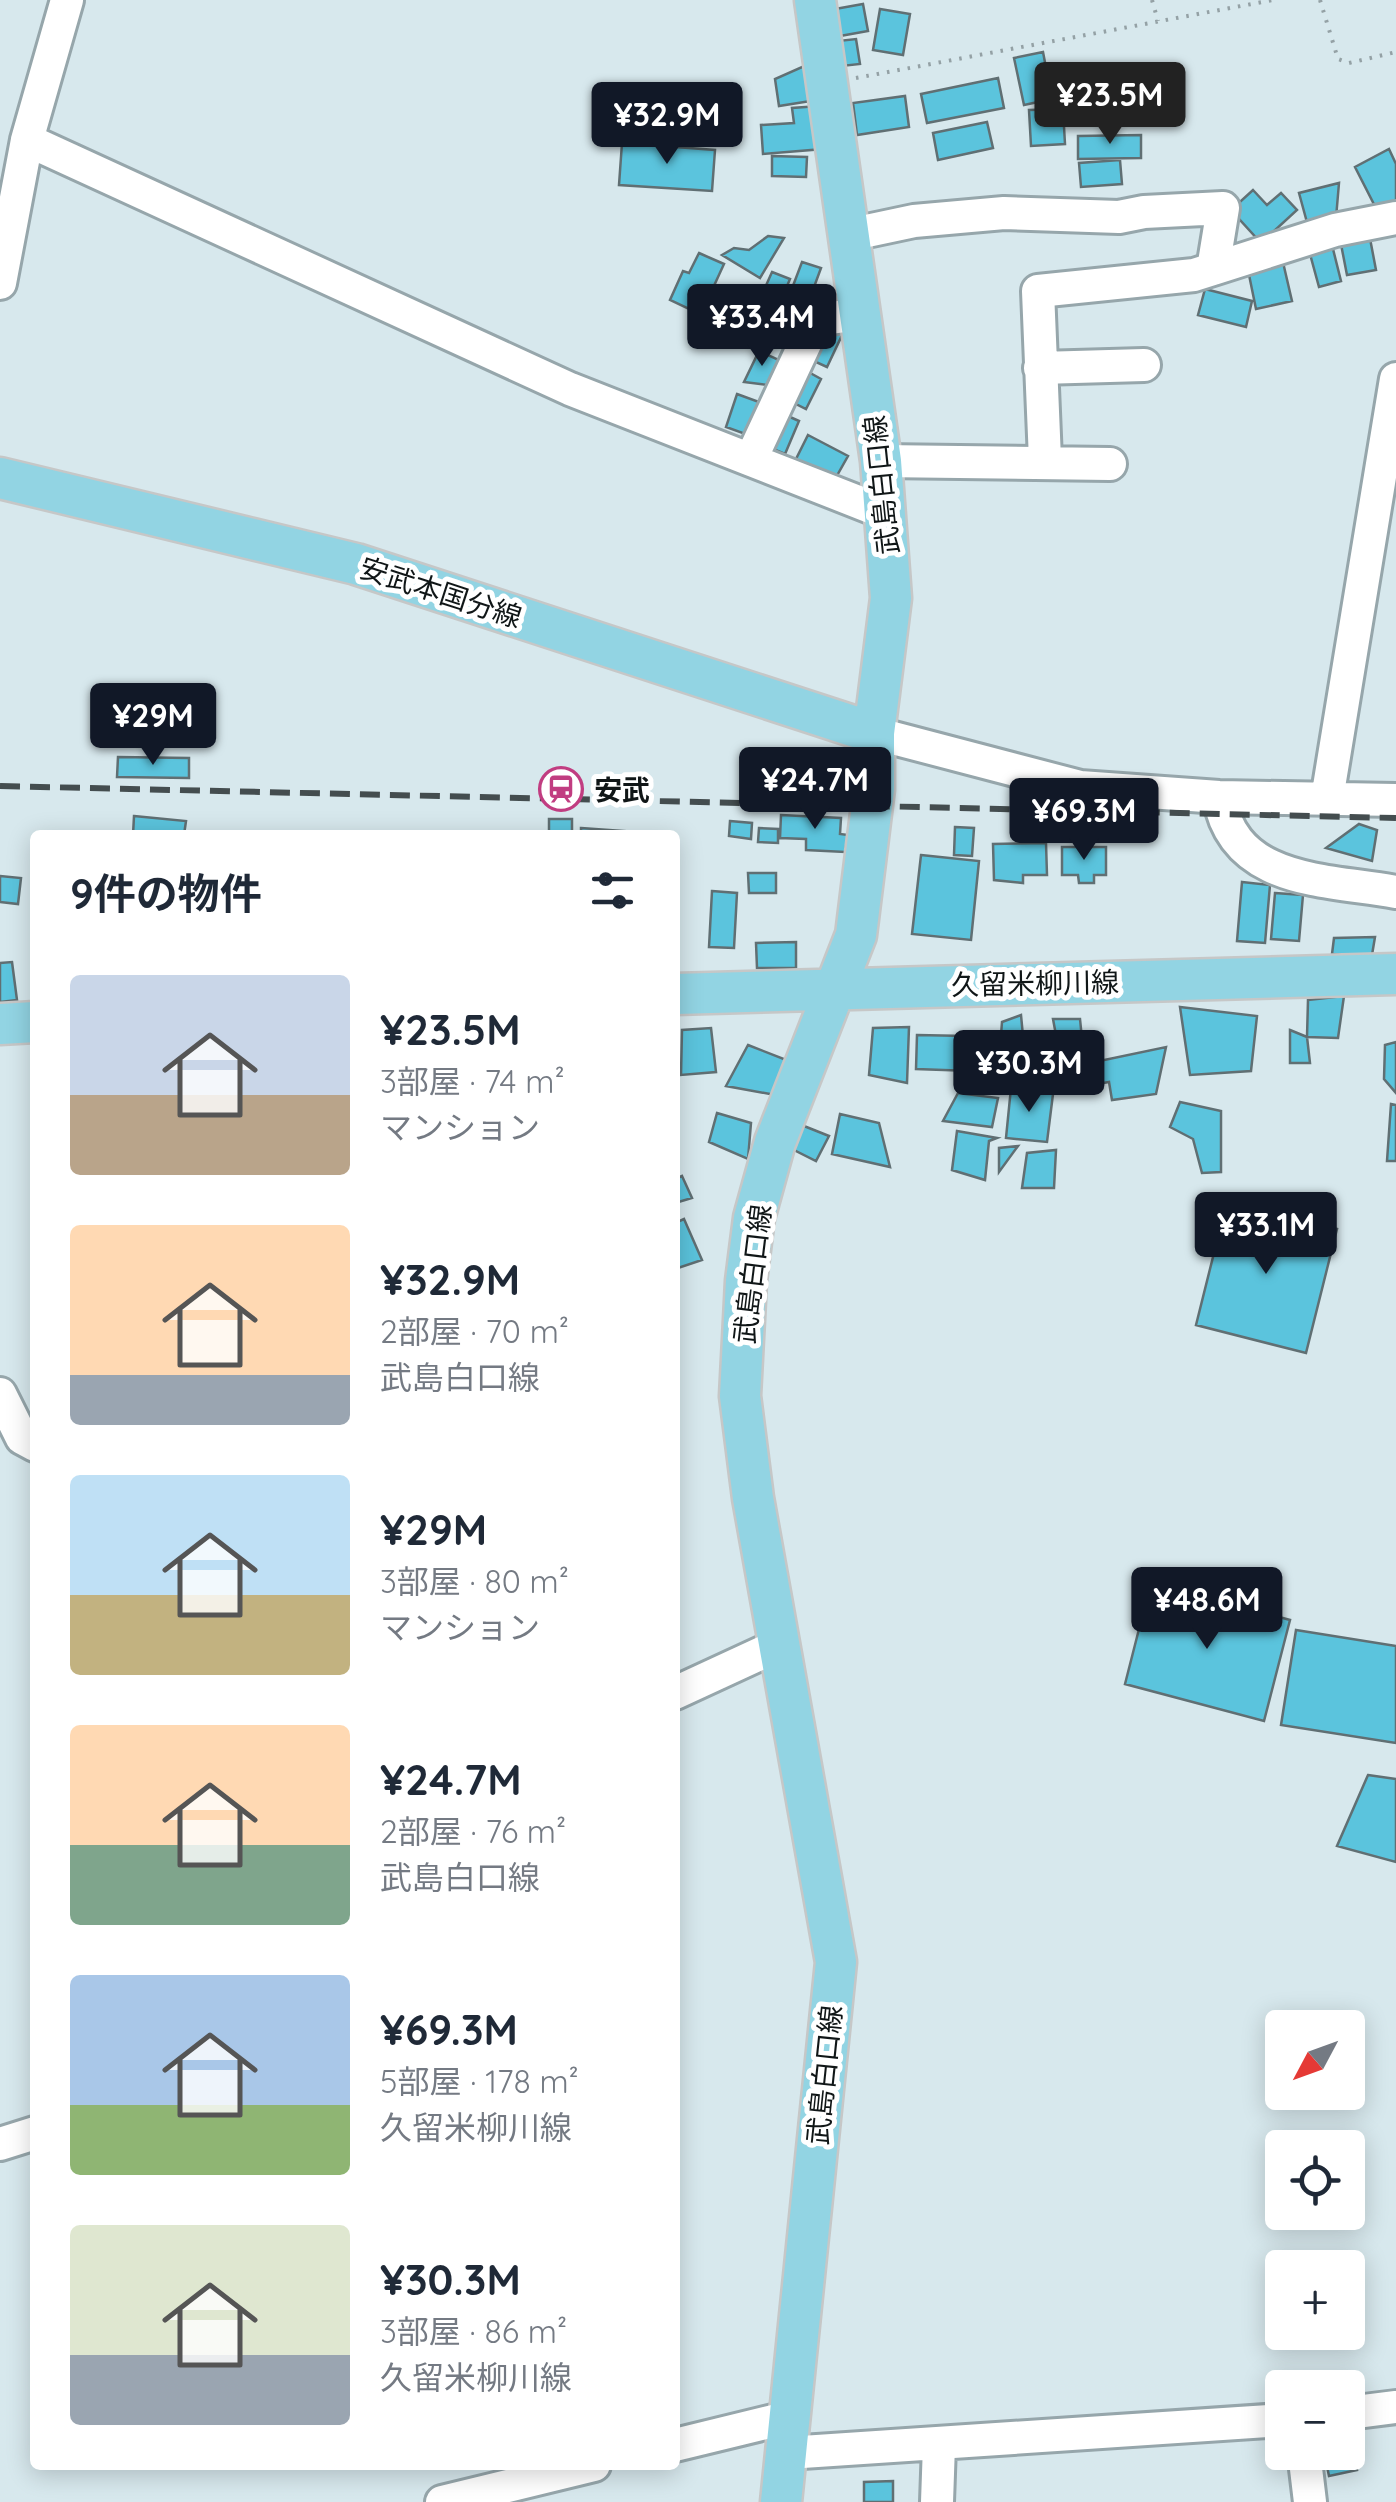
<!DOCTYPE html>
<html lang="ja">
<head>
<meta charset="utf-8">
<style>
	body { margin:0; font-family:Quicksand,"Noto Sans JP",sans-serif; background:#f6f6f7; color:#1f2937; height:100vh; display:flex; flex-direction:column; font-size:38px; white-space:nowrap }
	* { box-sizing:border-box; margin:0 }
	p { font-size:32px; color:#747a83 }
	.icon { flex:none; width:55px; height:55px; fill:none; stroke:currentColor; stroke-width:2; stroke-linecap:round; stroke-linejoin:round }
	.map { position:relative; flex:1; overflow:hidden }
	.side { position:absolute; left:30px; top:830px; width:650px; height:1640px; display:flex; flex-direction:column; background:#fff; border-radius:10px; box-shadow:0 5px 25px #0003 }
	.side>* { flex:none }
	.needle { width:65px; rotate:229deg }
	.controls { position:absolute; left:1265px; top:2010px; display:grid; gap:20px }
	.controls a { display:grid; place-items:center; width:100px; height:100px; border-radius:10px; background:#fff; box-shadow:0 5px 25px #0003; font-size:50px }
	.price { position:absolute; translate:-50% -85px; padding:0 22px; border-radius:10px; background:#111827; color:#fff; font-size:32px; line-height:65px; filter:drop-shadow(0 2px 5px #0008) }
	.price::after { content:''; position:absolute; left:50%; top:60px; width:30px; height:22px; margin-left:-15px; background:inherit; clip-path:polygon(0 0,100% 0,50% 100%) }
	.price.current { background:#222; color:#fff }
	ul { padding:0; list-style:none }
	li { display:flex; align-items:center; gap:30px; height:250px; padding:0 40px }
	li span { display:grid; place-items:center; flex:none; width:280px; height:200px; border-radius:10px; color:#555 }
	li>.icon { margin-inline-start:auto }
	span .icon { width:120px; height:120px; fill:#fffc; stroke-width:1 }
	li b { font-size:42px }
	h2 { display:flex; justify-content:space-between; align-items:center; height:120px; padding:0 40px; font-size:42px }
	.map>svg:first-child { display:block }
	.building { fill:#5bc4dd; stroke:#606f73; stroke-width:2.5 }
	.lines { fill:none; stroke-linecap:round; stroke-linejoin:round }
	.minor-casing { stroke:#96a6ab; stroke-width:38 }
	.major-casing { stroke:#c6c7c7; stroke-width:45 }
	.path { stroke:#94a1a5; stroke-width:4; stroke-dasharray:2.5 8; stroke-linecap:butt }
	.minor { stroke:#fff; stroke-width:32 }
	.major { stroke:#92d4e3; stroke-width:40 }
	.rail { stroke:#444d4f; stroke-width:6; stroke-dasharray:20 10; stroke-linecap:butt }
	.labels { text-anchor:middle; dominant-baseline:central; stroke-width:10; stroke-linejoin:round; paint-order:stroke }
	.street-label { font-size:28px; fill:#101617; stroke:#fff }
	.poi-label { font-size:28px; font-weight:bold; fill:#101617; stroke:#fff; text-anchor:start }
</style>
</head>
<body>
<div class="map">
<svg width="1396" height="2502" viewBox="0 0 1396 2502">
	<rect width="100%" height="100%" fill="#d7e8ed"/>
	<path class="building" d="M863,4l5,27 -28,5 -5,-27z
		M880,9l30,5 -7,41 -30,-5z
		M856,39l4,25 -18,2 -4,-25z
		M1043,52l9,47 -28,6 -10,-47z
		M811,63l6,37 -38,6 -4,-27z
		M998,78l6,30 -77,15 -6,-29z
		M905,96l4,31 -52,8 -4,-32z
		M682,102l42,3 -1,35 -42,-2z
		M819,106l4,43 -60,5 -2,-29 33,-2 -2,-15z
		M616,107l50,2 -1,26 -50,-2z
		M1063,109l2,35 -34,2 -2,-36z
		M987,122l6,26 -55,12 -5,-27z
		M1141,135v23l-63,1v-23z
		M622,143l93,7 -3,41 -93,-6z
		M1389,149l7,15v45l-15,9 -26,-51z
		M772,156l35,1 -1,20 -34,-1z
		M1120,160l2,24 -41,3 -2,-24z
		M1339,183l-3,35 -28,8 -9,-33z
		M1253,190l14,15 14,-12 16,17 -36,33 -30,-33z
		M1368,228l8,42 -29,5 -8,-41z
		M768,236l16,2 -24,40 -38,-23 12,-7 15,2z
		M1330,237l11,44 -22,6 -12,-44z
		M699,253l25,11 -11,24 60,28 -12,27 -91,-43 13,-29 6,2z
		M1282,258l10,43 -36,8 -9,-44z
		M802,262l19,6 -11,30 -19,-7z
		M772,272l18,7 -8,19 -18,-8z
		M1205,289l47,12 -6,26 -48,-12z
		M779,308l18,8 -11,30 -19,-7z
		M823,324l20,9 -16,34 -20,-9z
		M759,351l20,9 -12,25 -23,-3z
		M803,369l18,10 -15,30 -18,-9z
		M737,394l22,8 -11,33 -22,-8z
		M781,413l18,8 -14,33 -19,-8z
		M808,435l40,21 -13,23 -39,-20z
		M118,757l71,1v20l-72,-1z
		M781,815l60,3 -1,16 8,1 -3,17 -39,-2v-11l-26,-1z
		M134,816l52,5 -2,14h-51z
		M549,819h23v16h-23z
		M730,821l22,2 -1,16 -22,-3z
		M1359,824l18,6 -5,31 -46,-13z
		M955,827l19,1 -2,28 -18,-1z
		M581,828l55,4v3h-55z
		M759,828l19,1v14l-20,-1z
		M1046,843l1,32h-24v8l-29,-3 -1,-36z
		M1062,847h44v28h-12v8h-15l-1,-8h-16z
		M921,855l58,6 -8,79 -59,-6z
		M748,873h28v20h-27z
		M0,876l21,2 -3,26 -18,-2z
		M1242,882l28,3 -5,58 -28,-2z
		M712,891l25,2 -3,55 -25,-1z
		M1275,893l28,2 -4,46 -28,-2z
		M1375,937l-3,18 -40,-1 2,-16z
		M796,942v26h-39l-1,-25z
		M12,962l5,38 -17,2v-39z
		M1344,996l-6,42 -31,-1 1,-37z
		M1180,1007l77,9 -6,55 -61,4z
		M1021,1015l2,21 14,1 4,16 -22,-3 1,20 -22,5 4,-53z
		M1053,1019h27l4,40 -23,3z
		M909,1027l-2,56 -38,-8 4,-47z
		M711,1028l5,44 -35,3 1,-45z
		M1290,1030l17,7 3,26h-20z
		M917,1035l49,1 5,35 -55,-2z
		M1396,1042v51l-12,-14 1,-34z
		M748,1045l46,18 -13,33 -55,-10z
		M1166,1047l-10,47 -44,6 -3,-18 -23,4 -1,-22z
		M1011,1088l42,6 -6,48 -41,-4z
		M958,1093l40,5 -6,29 -49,-6z
		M1180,1102l41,9v61l-19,1 -9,-34 -23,-12z
		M1391,1104l5,1v56h-9z
		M717,1113l34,10 -3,36 -39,-17z
		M840,1114l39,9 11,44 -58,-13z
		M804,1126l25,10 -13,25 -24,-12z
		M957,1131l40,7 -8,3 -4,39 -33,-10z
		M1018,1146l-19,26v-24z
		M1056,1150l-2,38h-32l5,-35z
		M682,1176l10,22 -17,5v-24z
		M1227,1201l110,28 -31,124 -110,-28z
		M684,1219l18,41 -27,9v-46z
		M1151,1582l139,38 -26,101 -139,-37z
		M1296,1630l100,16v97l-115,-18z
		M1368,1775l28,4v83l-59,-16z
		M1360,2425l3,19 -11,3 5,23 -28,6 -5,-24h24v-24z
		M893,2481v21h-29v-20z"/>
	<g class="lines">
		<g class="minor-casing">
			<path id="minor" d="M27,140l543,249 316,124
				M848,235l66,-14 90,-8 115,4 25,-5 79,-4 -10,61 122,-39 61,-12
				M0,283l27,-143 40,-140
				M1040,368l104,-3
				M751,459l65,-139 44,-6
				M1045,460l-7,-169 156,-16 19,-6
				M881,461l229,3
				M874,733l206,54 139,10 177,3
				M1219,797c15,87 106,82 177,95
				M1327,799l69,-420
				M0,1394l22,44 13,7
				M675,1693l106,-49
				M0,2144l35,-11
				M1348,2413l48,-6
				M675,2445l115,-28
				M1304,2452l6,50
				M787,2453l495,-33
				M442,2502l152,-37
				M937,2502l2,-57"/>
		</g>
		<g class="major-casing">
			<path id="major" d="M0,478l356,86 518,169
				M675,994l721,-20
				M0,1024l35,-2
				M781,2502l55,-540 -83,-464 -13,-102 6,-115 8,-63 21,-76 81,-207 18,-146v-56l17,-135 -10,-137 -66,-461"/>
		</g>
		<path class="path" d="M1152,0l6,21
			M1320,0l18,59 11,4 47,-11
			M856,78l417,-78"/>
		<use href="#minor" class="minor"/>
		<use href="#major" class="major"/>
		<path class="rail" d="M0,786l1396,32"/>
	</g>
	<defs>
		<g id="station-ring" transform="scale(2.25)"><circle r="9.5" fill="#fff" stroke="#c13d81" stroke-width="1.5"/><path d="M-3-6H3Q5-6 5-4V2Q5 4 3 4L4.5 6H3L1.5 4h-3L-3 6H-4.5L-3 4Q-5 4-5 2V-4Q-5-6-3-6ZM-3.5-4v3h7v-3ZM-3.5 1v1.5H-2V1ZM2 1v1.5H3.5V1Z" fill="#c13d81"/></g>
	</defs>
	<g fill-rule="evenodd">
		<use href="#station-ring" x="561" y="789"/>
	</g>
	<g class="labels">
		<g class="street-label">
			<text transform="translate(881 485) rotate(-96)">武島白口線</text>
			<text transform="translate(441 592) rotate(18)">安武本国分線</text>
			<text transform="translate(1035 983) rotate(-1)">久留米柳川線</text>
			<text transform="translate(752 1274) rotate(-83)">武島白口線</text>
			<text transform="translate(824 2075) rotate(-84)">武島白口線</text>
		</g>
		<g class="poi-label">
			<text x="594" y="789">安武</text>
		</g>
	</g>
</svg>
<div class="controls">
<a><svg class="needle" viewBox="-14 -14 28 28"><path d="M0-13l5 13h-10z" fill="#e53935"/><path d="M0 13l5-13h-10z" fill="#747a83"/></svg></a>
<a><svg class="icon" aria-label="locate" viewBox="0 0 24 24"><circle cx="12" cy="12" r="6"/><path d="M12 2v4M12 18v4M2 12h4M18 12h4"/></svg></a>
<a>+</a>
<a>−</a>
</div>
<b class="price current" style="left:1110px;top:147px">¥23.5M</b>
<b class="price" style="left:667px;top:167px">¥32.9M</b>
<b class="price" style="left:762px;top:369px">¥33.4M</b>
<b class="price" style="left:153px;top:768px">¥29M</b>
<b class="price" style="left:815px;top:832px">¥24.7M</b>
<b class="price" style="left:1084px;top:863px">¥69.3M</b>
<b class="price" style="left:1029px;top:1115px">¥30.3M</b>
<b class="price" style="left:1266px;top:1277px">¥33.1M</b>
<b class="price" style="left:1207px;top:1652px">¥48.6M</b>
<section class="side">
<h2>9件の物件<svg class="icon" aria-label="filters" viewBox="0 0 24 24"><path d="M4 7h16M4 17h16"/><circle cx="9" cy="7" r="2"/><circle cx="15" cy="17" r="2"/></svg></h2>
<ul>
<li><span style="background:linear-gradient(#c9d6e8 60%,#b9a48a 0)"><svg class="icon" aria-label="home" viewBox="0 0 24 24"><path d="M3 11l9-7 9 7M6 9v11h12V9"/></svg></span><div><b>¥23.5M</b><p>3部屋 · 74 m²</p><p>マンション</p></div></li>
<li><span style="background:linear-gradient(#ffd9b3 75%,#9aa5b1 0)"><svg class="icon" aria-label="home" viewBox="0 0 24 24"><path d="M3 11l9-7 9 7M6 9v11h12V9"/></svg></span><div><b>¥32.9M</b><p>2部屋 · 70 m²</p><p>武島白口線</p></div></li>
<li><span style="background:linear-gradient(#bfe0f5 60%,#c2b280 0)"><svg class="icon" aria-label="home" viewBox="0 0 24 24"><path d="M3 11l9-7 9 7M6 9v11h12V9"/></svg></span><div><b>¥29M</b><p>3部屋 · 80 m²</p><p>マンション</p></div></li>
<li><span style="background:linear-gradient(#ffd9b3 60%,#7fa58c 0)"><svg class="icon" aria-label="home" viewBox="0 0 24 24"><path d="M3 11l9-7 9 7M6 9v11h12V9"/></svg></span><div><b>¥24.7M</b><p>2部屋 · 76 m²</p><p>武島白口線</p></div></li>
<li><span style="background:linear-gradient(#a9c7e8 65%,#8fb573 0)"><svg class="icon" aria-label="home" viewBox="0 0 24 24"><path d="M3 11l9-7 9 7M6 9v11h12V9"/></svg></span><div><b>¥69.3M</b><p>5部屋 · 178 m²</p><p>久留米柳川線</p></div></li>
<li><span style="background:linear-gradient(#dfe7d0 65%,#9aa5b1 0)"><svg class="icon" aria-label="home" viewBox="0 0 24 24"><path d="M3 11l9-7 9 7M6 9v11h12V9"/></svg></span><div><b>¥30.3M</b><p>3部屋 · 86 m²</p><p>久留米柳川線</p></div></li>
</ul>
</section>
</div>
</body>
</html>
